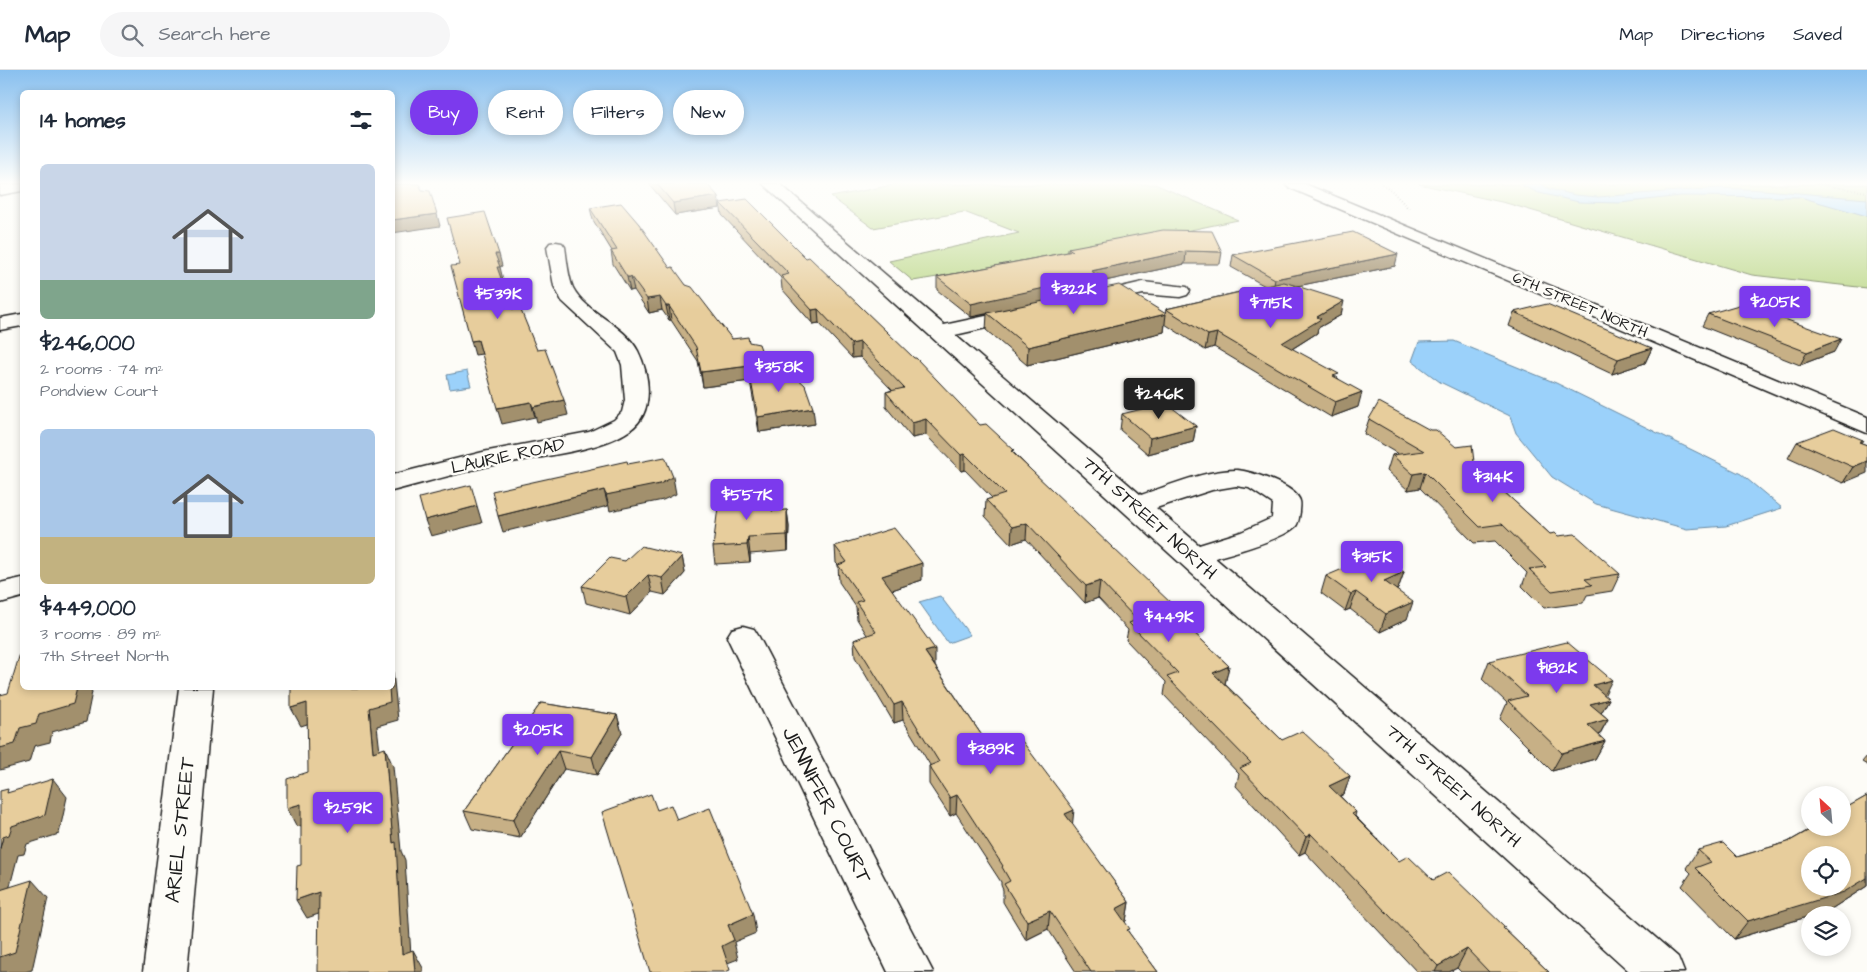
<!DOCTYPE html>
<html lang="en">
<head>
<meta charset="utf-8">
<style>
	body { margin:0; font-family:"Architects Daughter",sans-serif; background:#f6f6f7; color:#1f2937; height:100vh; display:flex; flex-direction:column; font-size:19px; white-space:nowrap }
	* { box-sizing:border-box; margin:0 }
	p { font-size:16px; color:#747a83 }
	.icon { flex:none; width:28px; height:28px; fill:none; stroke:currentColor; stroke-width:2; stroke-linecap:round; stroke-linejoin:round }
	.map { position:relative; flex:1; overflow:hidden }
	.side { position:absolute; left:20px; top:20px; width:375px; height:600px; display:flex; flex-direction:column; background:#fff; border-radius:8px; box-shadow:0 2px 8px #0003 }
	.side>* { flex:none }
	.guide { position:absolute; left:410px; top:20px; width:475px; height:45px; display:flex; gap:10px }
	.needle { width:32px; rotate:334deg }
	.tools { position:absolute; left:1801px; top:716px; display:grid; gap:10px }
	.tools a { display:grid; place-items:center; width:50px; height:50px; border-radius:50%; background:#fff; box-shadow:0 2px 8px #0003; font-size:25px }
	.price { position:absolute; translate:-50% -42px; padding:0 11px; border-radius:5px; background:#7c3aed; color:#fff; font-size:16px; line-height:32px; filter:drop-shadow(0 1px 2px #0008) }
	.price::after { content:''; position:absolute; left:50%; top:30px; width:15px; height:11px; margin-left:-8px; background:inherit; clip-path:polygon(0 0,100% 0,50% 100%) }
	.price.selected { background:#222; color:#fff }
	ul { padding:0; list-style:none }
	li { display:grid; align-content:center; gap:10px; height:265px; padding:0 20px }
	li span { display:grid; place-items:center; height:155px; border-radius:8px; color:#555 }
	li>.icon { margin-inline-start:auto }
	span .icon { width:90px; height:90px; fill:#fffc; stroke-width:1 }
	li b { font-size:21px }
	h2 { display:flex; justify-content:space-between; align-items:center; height:60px; padding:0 20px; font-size:21px }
	.chip { padding:0 18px; border-radius:22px; background:#fff; box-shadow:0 2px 8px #0003; font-size:18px; line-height:45px }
	.chip.selected { background:#7c3aed; color:#fff }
	header { display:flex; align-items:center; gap:30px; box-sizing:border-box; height:70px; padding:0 25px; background:#fff; border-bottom:1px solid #e0e1e3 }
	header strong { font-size:24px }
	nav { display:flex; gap:28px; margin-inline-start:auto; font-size:18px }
	.search { width:350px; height:45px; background:#f6f6f7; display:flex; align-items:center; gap:12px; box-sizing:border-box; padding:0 18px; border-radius:28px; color:#747a83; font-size:19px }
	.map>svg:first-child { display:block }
	.green { fill:#c0da90; stroke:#6e7b56 }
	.water { fill:#9bd1fa; stroke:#6889a1 }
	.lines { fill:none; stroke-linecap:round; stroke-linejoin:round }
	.minor-casing { stroke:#1c1c1c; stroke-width:3 }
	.path { stroke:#1c1c1c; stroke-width:2; stroke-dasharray:0.5 2.5; stroke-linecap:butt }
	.minor { fill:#fdfcf7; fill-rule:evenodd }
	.wall { fill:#c7b086; stroke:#1c1c1c }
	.shaded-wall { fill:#a2906d; stroke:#1c1c1c }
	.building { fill:#e7cd9c; stroke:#1c1c1c; fill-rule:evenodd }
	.labels { text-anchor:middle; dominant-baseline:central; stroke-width:5; stroke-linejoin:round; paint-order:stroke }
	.far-street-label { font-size:15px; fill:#1c1c1c; stroke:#fdfcf7 }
	.street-label { font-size:18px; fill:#1c1c1c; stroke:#fdfcf7 }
	.near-street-label { font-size:21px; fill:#1c1c1c; stroke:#fdfcf7 }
</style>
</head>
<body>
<header>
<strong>Map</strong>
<div class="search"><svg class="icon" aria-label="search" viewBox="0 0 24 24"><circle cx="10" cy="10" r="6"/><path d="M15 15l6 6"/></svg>Search here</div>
<nav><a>Map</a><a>Directions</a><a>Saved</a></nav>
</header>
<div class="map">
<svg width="1867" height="902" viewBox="0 0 1867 902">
	<rect width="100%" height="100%" fill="#fdfcf7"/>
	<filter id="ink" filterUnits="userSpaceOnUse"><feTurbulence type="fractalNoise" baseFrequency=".02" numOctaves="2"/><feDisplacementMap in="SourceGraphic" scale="10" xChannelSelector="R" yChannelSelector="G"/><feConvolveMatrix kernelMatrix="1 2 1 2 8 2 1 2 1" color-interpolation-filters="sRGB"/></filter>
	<g filter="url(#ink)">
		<path class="green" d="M897,114h258l83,36 -162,34 -163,27 -24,-20 130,-28 -55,-21 -91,16 -42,-31z
			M1419,114h448v104l-115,-13 -246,-72z"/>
		<path class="water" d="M1524,114h17l8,5 26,6 23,2 121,-9 45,2 103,9v17l-67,-19 -119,-1 -61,7 -41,-1 -40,-9 -16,-7z
			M1454,271l102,42 185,91 41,34 -56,18 -39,3 -91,-25 -44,-27 -36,-44 -6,-17 -70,-34 -28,-21 7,-19z
			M467,301l4,15 -21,3 -3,-14z
			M940,526l30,39 -22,8 -29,-41z"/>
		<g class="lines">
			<g class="minor-casing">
				<path id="minor" d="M22,114v7l-22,4v-10z
					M763,114h17l164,141 79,-17 7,2 3,4 -3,4 -75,17 186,160c30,-10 64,-25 96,-25 14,1 59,16 63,31 1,3 0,8 0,11 -1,5 -1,10 -4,14 -12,13 -64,27 -81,32l463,399 6,15h-54zM1236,416l13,2 24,16 -1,14 -31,14 -42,13 -43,-37 56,-18z
					M1285,114h20l562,233v16l-579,-246z
					M556,172l6,1 3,4c2,13 3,29 8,41 14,26 51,36 65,63 12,24 17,62 -8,79 -31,23 -106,28 -146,37 -30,7 -61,16 -92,24v-16l91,-23 106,-20 25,-12 8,-8 3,-12 -3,-35 -5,-13 -55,-51 -8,-15 -7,-39 3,-4z
					M1143,212l44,5 3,4 -3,4 -7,2 -37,-3 -49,11 -7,-2 -3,-4 3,-4z
					M22,244v12l-22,4v-12z
					M22,508v19l-22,6v-20z
					M743,556l11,3 5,8 174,335h-45l-161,-335 5,-8z
					M179,618h34l-26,284h-44z"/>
			</g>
			<path class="path" d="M1382,114l10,7 18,19
				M1817,114l50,8"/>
			<use href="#minor" class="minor"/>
		</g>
		<path class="wall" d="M649,114h58l13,24 -45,7z
			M720,133l86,55 174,167 34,28 158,159 57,54 -4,18 57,56 68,36 -6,18 -4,2 16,16 -1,4 44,45 34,19 71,49 45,43h-88l-4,-4 -8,4h-32l-112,-120 -6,3 -63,-69 3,-12 -75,-79 2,-13 -40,-42 2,-10 -30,-32 -13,5 -59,-64 -15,5 -26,-28 1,-16 6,-2 -27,-28 -4,1 -35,-36 -14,3 -26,-31v-15l6,-2 -32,-33 -8,1 -33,-35 -6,1 -31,-35 -1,-11 -59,-63z
			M590,138l80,60 16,17 46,54 17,3 18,29 48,53 -56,8 -9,-51 -47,6 -5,-26 -27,-41h-2l-7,-10 -13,3 -15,-23 -4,1 -17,-27 -2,-13h1l-19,-31z
			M1068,178l154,4 -2,12h-35l-85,18 -1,7 66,25 1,-5 99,-23 -34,-19 2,-12 162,11 -98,20 44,29 -23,13 -1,5 -25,16 46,29 20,29 -27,10 -117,-70 -9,3 -40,-26 -1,8 -137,33 -41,-35 1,-16 -16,3 -34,-27v-13l131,-25z
			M1514,242l138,36 -7,15 -33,11 -103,-48z
			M1708,244l126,38 -34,13 -98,-39z
			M1122,344l74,12 -3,16 -45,12 -28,-24z
			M1369,349l105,43 18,14 -1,4 59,54 8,2 62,38 -8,17 -25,4 -4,8 -39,5 -22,-22 5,-13 -32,-32 -21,2 -54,-55 -12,2 -21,-19 5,-16 6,-1 -34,-20z
			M1863,370l-2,3 6,2 -24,38 -55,-25 9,-16z
			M756,433l18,8 13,-1 2,17 -1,24 -38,3v8l-35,2 -2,-17z
			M835,476l87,34 -30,10 43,76 52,77 85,82 57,77 -3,19h-2l5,12 29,39h-82l-28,-43 -22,11 -23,-38v-12l-2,-5v-3l-45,-69 -6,3 -21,-32v-18l1,-1 -27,-45 -9,3 -39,-66 -1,-17 13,-5 -10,-16 -1,-12 -17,-25 -1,-17 -2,-2z
			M682,486l3,17 -20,22 -13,-3 -22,23 -44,-12 -4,-17 43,-25z
			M1404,502l-6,17 -1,1 10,29 -27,13 -30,-23 -5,2 -24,-18 5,-17z
			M1489,591l115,34 5,4 -8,14 7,6 -9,17 6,5 -10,18 -43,12 -52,-52 7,-16 -25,-24z
			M541,633l76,12 5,18 -25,42 -33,-6 -44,69 -48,-9 -8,-18z
			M1867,686v9l-5,-3z
			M1867,726v90l-39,25 -14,4h-4v1l-76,23 -52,-53 9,-13 -5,-5 12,-18 39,7 51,-15z"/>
		<path class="shaded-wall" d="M718,126l2,12 -45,7 -2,-12z
			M437,144l3,12 -48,7v-13z
			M1186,181l-1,13 -85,18 -1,8 -128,27v-13l120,-33z
			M495,184h4l3,12 -2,1 3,13h-3l-3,-13z
			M1398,184l-3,12 -122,25 2,-12z
			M627,207h4l3,13 -4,1z
			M660,227l2,13 -13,3 -2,-14z
			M1344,231l-3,14 -23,13 -1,5 -38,24 3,-14 35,-26z
			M666,236h3l2,14h-2z
			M818,239l1,14 -6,1 -1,-14z
			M1166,244l-2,18 -137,33 1,-18z
			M1217,263l-3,14 -9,3 3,-15z
			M1841,269l-7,13 -34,13 7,-13z
			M478,270l4,14 -7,1 -4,-14z
			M860,272v15l-8,1 -1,-14z
			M1652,278l-7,15 -33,11 6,-15z
			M766,294l1,15 -17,-3v5l-47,6 -2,-15z
			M1362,322l-4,15 -27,10 4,-15z
			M564,330l4,15 -31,7 -4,-15z
			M531,332l4,15 -33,7 -5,-16z
			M813,338l2,16 -56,8 -1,-15z
			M926,349v16l-14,3v-15z
			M1196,356l-3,16 -45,12 2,-16z
			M965,384v16l-4,1v-16z
			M1867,391v12l-24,10 10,-16z
			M1425,402l-5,16 -12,2 5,-16z
			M673,407l3,17 -13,6 -53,11 -4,-16z
			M604,420l4,16 -105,26 -5,-16z
			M477,436l5,17 -51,13 -6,-16z
			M787,440l2,17 -1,24 -1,-16z
			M1027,453l-1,16 -15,5 1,-17z
			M748,467l2,17v8l-3,-17z
			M682,486l3,17 -20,22 -3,-17z
			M922,493v17l-39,13 -1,-17z
			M1404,502l-6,17 -20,9 6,-17z
			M648,505l4,17 -22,23 -4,-18z
			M1100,511l-2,17 -13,5 1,-17z
			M1356,522l-6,17 -5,2 6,-17z
			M1413,532l-6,17 -27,13 6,-18z
			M1173,535l-3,18 -3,-16z
			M935,579v17l-10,-14z
			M392,592l6,58 -21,6 5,44 -9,-18 -4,-44 20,-20h3z
			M1229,596l-4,18 -16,7 4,-18z
			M1612,610l-9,18 -10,-13z
			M77,618h13l2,4 -6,30 -34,10 -2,10 -16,4 -5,16 -29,8v-22l20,-20 19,-14z
			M1609,629l-10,18 -9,-13z
			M902,632l1,18 -9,3v-18z
			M307,633l9,18 -15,5 -10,-18z
			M617,645l5,18 -25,42 -5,-18z
			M1608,649l-10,18 -10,-12z
			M1605,671l-10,18 -43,12 10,-18z
			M385,678l8,18 8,85 4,9 7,112 -10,-18z
			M558,681l6,18 -44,69 -7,-18z
			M1350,706l-6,18 -21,10 6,-18z
			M53,709l14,18 -8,37 -32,10 -3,10 -6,1 -15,58 -3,-4v-61l3,-11 9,-11z
			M957,725l-1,18 -6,3v-18z
			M301,734l10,18 -14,5 -10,-19z
			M1074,740l-2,18 -7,-14z
			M1311,764l-6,18 -6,3 7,-18z
			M1867,808v8l-39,25 -14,4h-4v1l-76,23 14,-18z
			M32,810l16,18 -16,72 -7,2h-25v-15z
			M319,822l11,18 -23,8 -11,-18z
			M1129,832l-3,19 -14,6 4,-18z
			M1050,841l-2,18 -22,11 1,-19z
			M753,844l3,19 -22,9 4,17 -13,5 -3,-18 6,-21z
			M1467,879l-10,19 -8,4h-14l3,-6z
			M413,880l10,18v4h-8z"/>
		<path class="building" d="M392,114h27l3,6 8,1 7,23 -45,6z
			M657,114h50l11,12 -45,7z
			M747,129l59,59 3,-1 105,101h2l64,67 6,-1 28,26 -3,1 162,154 -6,2 62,59 -16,7 69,67 20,-9 48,45 -21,10 27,26 -4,2 47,47 9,-5 25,24 15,-8 57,55 -2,1 46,44h-60l-22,-23 -29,17 -127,-132 -5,3 -66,-69 11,-5 -84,-86 11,-4 -49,-50 8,-3 -37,-39 -14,5 -59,-63 -15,4 -26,-27 19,-6 -40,-40 -4,1 -35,-36 -14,4 -26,-31 18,-4 -44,-46 -9,2 -33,-35 -6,1 -31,-34 8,-2 -69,-71z
			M621,133l18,21 31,44 3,-1 13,18 6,2 40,52 16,-2 1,5 10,2 7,20 -65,8 -5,-25 -27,-41h-3l-6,-9 -13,2 -16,-22h-4l-16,-26 6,-1 -27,-42z
			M485,142l14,42h-4l5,13h-3l15,42 8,-1 17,42 8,-1 19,51 -31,7 -2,-5 -34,6 -19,-68 -7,1 -20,-75 9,-1 -13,-47z
			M1163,160l49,1 10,21 -36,-1 -95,20 9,5 -129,28 -34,-27 136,-26 -5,-3z
			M1353,162l45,22 -123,25 -42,-24z
			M1284,212l60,19 -27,16 4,2 -39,24 57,31 -6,2 29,16 -27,10 -118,-69 -9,2 -42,-26z
			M1119,215l47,29 -138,33 -41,-34z
			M1547,234l105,44 -34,11 -104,-47z
			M1742,234l99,35 -34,13 -99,-38z
			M785,297l20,18 8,23 -55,9 -8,-41z
			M1379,332l51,28h6l20,17 16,-2 2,17 18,14 -2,3 60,55 5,-1 3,3 17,-2 45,40 -35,5 7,6 -40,6 -23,-22 17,-2 -44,-43 -22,3 -55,-55 -12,2 -21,-19 32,-4 -55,-32z
			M1166,333l30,23 -46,12 -28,-24z
			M1834,358l29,12 -4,2 8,3v16l-14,6 -56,-25z
			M665,387l8,20 -13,7 -54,11 -2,-5 -106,26 -6,-25 135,-30 1,3z
			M471,415l6,21 -52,14 -6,-22z
			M755,427v6l18,-1 -1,9 15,-1v25l-39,2 -1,8 -34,2 6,-48z
			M894,458l28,35 -40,13 53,73 -10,3 62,91 2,-1 4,5 26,-10 55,73 -9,4 64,88 -13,7 14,20 -3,1 31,42h-67l-41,-61 -23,10 -23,-37 6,-3 -8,-14 1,-1 -46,-71 -7,3 -21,-32 10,-4 -37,-60 -8,3 -40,-65 22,-8 -20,-30 7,-2 -25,-35 9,-3 -12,-16z
			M641,476l41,10 -20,22 -14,-3 -22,22 -44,-11 28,-28 15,3z
			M1378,484l26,18 -20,9 29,21 -27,12 -30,-22 -5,2 -25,-18z
			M1567,572l45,38 -19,5 16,14 -19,5 18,15 -20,6 17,16 -43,12 -54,-52 19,-5 -38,-35z
			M22,577v41h55l-4,16 -34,10 -3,10 -16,4 -5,16 -15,4v-53l8,-2z
			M291,618h98l1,14 -21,6 4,44 12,-4 8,95 3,-1 6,112 11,-4 2,22h-97l1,-80 -23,8 1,-34 4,-1v-61l-14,4v-29l21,-7 -1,-69 -16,5z
			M541,633l76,12 -25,42 -34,-6 -45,69 -49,-9z
			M53,709l-8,36 -33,11 -3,9 -6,2 -3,11v-57l8,-2 -1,4z
			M651,724l6,16 14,-5 6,15 33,-12 43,106 -25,11 6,15 -12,6 8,24 -5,2h-75l-48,-160z
			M1867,726v82l-23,14 -96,29 -53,-53 16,-6 -13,-12 25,-7 14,14 51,-15 25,-14h29v-18zM1810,785h32v33h-32z
			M32,810l-17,72 -15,5v-67z"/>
	</g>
	<linearGradient id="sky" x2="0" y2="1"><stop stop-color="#89c0ef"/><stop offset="0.47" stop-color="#fefefb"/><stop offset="1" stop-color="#fefefb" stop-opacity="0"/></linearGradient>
	<rect width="1867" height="240" fill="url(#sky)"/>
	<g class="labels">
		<g class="far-street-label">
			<text transform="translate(1580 235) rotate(23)">6TH STREET NORTH</text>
		</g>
		<g class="street-label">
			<text transform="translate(508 386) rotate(-12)">LAURIE ROAD</text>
			<text transform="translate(1149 448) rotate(42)">7TH STREET NORTH</text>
			<text transform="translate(1453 716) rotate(42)">7TH STREET NORTH</text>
		</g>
		<g class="near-street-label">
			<text transform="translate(827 735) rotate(63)">JENNIFER COURT</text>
			<text transform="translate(180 760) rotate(-84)">ARIEL STREET</text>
		</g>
	</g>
</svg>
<div class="tools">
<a><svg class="needle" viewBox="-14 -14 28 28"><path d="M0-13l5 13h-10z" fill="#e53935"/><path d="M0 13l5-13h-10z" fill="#747a83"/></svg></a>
<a><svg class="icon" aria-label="locate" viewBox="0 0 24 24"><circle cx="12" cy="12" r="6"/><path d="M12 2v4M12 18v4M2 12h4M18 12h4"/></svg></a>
<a><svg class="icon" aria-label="layers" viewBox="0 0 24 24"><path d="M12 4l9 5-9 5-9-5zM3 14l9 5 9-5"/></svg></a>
</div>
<b class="price" style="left:1074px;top:245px">$322K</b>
<b class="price" style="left:498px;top:250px">$539K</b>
<b class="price" style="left:1775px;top:258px">$205K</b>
<b class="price" style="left:1271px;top:259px">$715K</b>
<b class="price" style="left:779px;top:323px">$358K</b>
<b class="price selected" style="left:1159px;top:350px">$246K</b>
<b class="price" style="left:1493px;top:433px">$314K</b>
<b class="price" style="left:747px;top:451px">$557K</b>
<b class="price" style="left:1372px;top:513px">$315K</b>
<b class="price" style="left:1169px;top:573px">$449K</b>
<b class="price" style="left:1557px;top:624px">$182K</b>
<b class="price" style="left:538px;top:686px">$205K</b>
<b class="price" style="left:991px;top:705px">$389K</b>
<b class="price" style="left:348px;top:764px">$259K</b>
<div class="guide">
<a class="chip selected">Buy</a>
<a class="chip">Rent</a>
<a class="chip">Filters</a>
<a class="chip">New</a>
</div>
<section class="side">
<h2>14 homes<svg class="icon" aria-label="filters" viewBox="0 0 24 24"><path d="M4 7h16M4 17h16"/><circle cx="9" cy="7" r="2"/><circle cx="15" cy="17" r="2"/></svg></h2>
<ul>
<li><span style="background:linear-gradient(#c9d6e8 75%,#7fa58c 0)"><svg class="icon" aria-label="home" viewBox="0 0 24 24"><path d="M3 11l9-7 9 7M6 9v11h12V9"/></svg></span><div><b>$246,000</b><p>2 rooms · 74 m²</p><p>Pondview Court</p></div></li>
<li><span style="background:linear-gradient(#a9c7e8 70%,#c2b280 0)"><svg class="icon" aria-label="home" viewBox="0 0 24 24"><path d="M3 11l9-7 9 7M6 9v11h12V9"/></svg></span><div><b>$449,000</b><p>3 rooms · 89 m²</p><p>7th Street North</p></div></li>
</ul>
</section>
</div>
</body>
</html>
